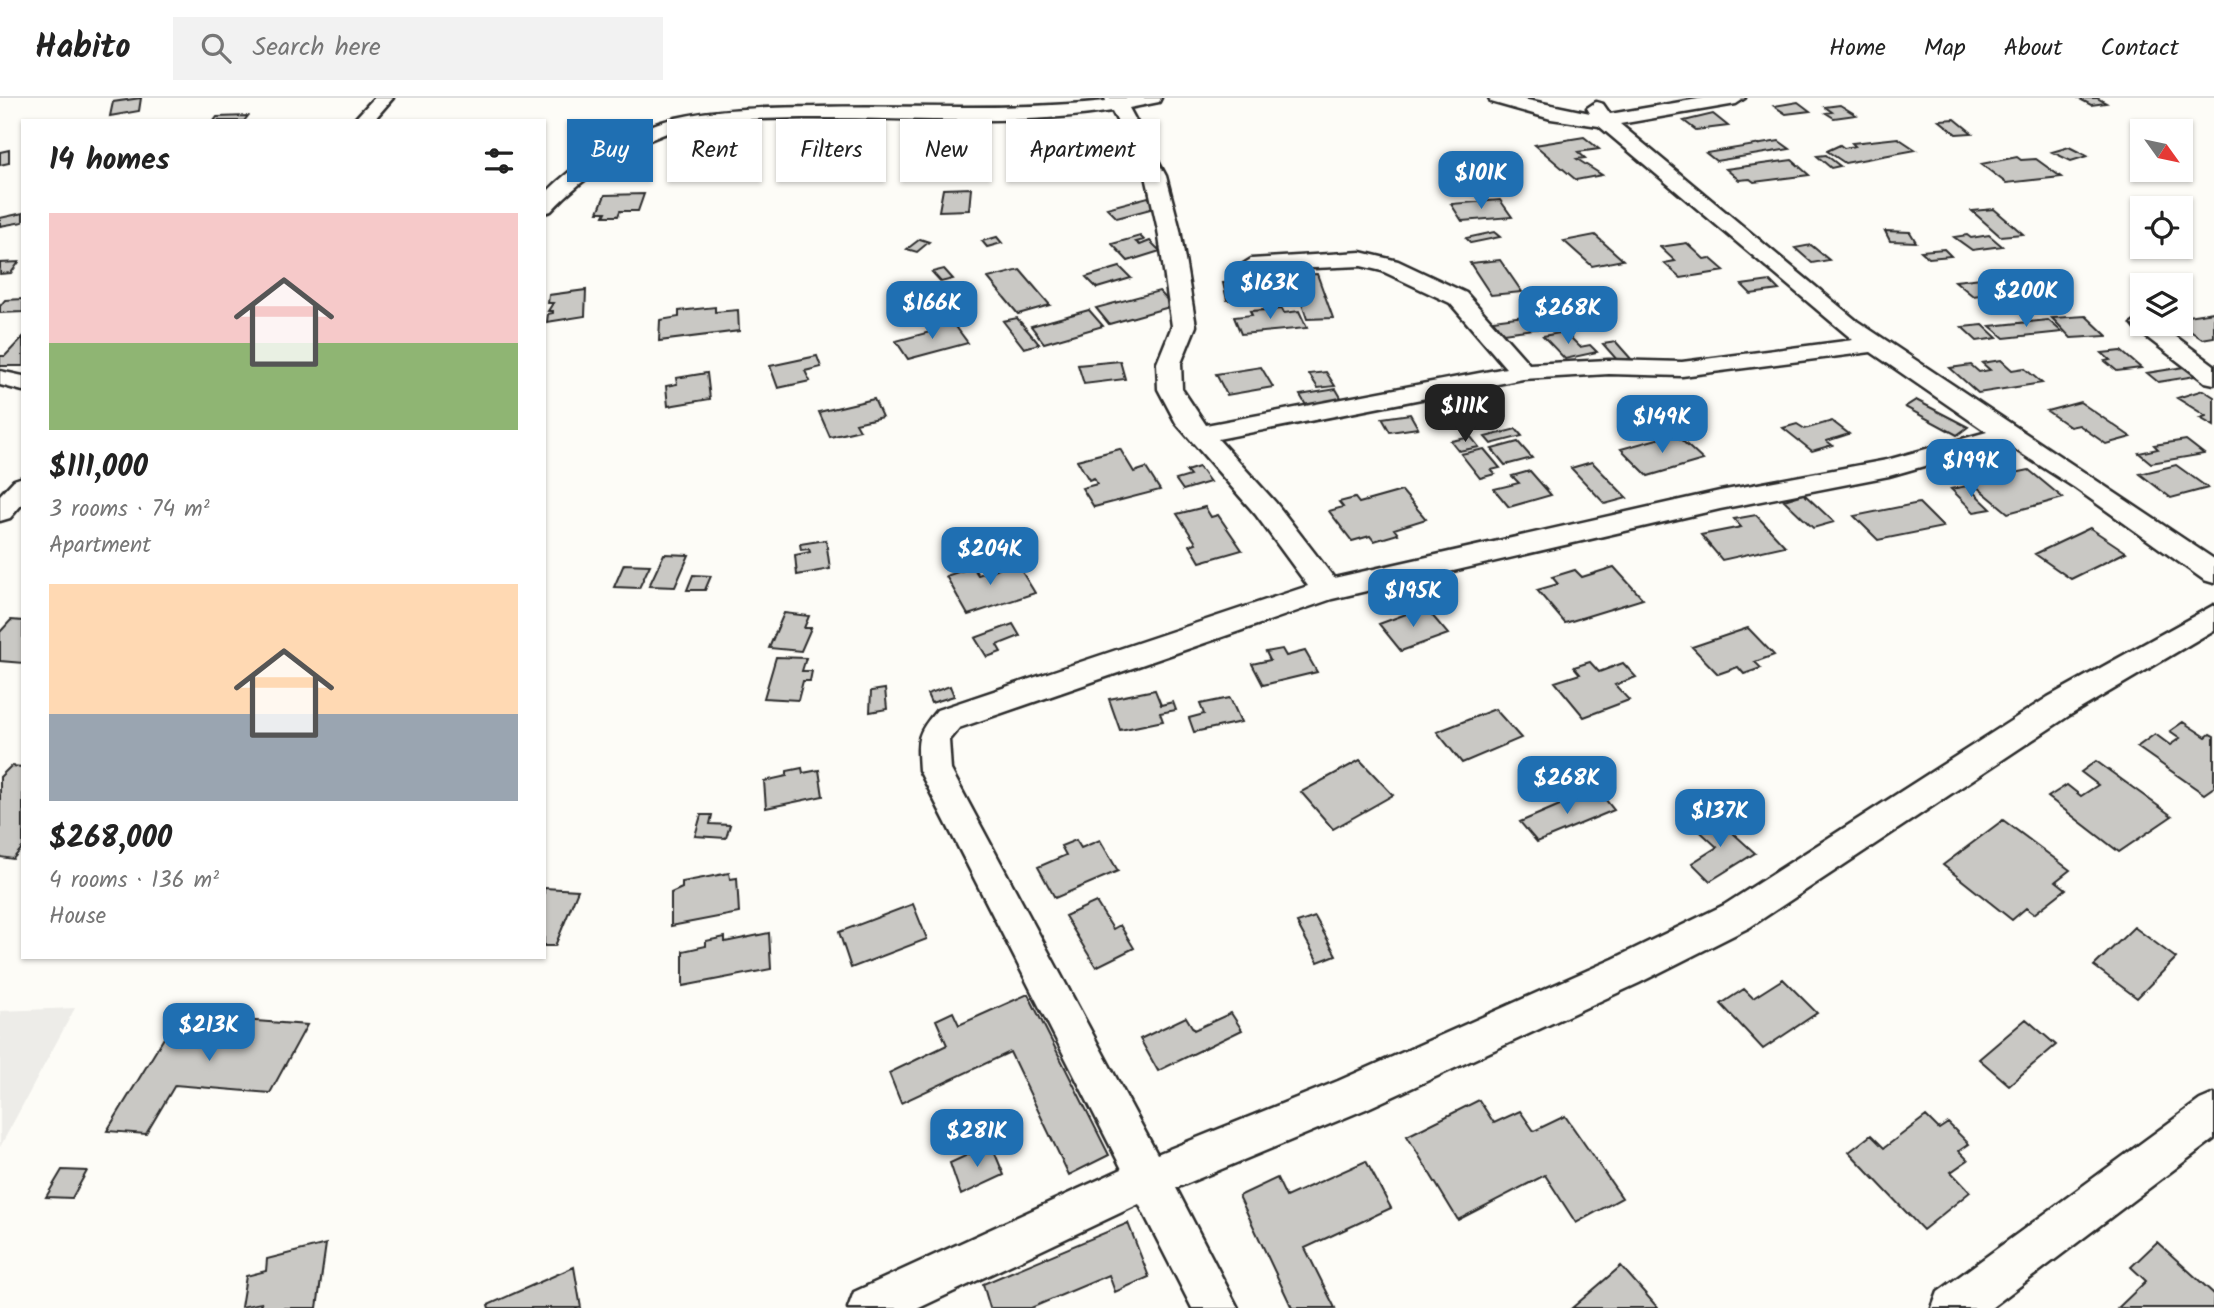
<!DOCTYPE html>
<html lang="en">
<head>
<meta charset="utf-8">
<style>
	body { margin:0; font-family:Kalam,sans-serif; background:#f2f2f2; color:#222; height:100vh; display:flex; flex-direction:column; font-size:26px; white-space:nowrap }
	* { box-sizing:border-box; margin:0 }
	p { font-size:23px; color:#767676 }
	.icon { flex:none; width:38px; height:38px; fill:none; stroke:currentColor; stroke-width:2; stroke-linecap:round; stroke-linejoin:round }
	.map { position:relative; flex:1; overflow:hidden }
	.panel { position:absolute; left:21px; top:21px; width:525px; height:840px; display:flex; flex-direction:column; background:#fff; border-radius:0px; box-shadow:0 2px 5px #0004 }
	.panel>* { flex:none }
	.banner { position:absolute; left:567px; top:21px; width:665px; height:63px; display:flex; gap:14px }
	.needle { width:46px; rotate:123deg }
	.buttons { position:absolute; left:2130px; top:21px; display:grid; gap:14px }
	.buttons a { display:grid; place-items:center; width:63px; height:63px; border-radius:0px; background:#fff; box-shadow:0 2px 5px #0004; font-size:35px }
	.price { position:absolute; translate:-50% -60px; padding:0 16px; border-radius:14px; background:#1f6fb2; color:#fff; font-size:23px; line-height:46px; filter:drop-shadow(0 2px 4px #0008) }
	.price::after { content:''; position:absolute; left:50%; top:42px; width:21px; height:16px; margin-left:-10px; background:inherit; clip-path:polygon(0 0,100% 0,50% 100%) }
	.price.current { background:#222; color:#fff }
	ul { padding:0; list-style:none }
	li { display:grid; align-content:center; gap:14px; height:371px; padding:0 28px }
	li span { display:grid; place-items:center; height:217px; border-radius:0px; color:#555 }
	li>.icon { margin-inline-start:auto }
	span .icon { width:126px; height:126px; fill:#fffc; stroke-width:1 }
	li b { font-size:30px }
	h2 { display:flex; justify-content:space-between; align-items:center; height:84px; padding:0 28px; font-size:30px }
	.tag { padding:0 24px; border-radius:0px; background:#fff; box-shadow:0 2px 5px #0004; font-size:24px; line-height:63px }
	.tag.current { background:#1f6fb2; color:#fff }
	header { display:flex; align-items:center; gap:42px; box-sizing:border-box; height:98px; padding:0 35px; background:#fff; border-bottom:2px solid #e0e0e0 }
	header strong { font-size:33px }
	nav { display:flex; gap:38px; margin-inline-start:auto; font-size:24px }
	.search { width:490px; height:63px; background:#f2f2f2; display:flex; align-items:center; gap:18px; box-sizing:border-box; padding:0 24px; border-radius:0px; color:#767676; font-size:26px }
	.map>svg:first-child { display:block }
	.built { fill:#edece8 }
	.building { fill:#c9c8c4; stroke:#2b2b2b; stroke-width:2 }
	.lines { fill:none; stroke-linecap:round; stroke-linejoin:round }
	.minor-casing { stroke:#2b2b2b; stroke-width:5 }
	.minor { fill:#fdfcf7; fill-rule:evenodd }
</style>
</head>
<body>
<header>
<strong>Habito</strong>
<div class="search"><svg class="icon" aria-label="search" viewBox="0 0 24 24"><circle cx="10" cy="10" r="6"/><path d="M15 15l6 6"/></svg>Search here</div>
<nav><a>Home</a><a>Map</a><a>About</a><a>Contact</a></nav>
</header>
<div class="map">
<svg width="2214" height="1210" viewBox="0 0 2214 1210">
	<rect width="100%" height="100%" fill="#fdfcf7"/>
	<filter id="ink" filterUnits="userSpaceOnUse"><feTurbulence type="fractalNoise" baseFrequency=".0143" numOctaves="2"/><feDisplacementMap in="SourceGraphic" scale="14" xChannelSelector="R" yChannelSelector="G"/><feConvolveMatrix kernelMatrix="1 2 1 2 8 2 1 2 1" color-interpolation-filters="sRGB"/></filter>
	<g filter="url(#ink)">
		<path class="built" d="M75,910l-75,139v-136z"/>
		<path class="building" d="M141,0l-2,13 -29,5 3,-14z
			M2078,0h19l9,5 -15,2z
			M1798,4l12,9 -24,3 -12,-8z
			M1840,7l16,10 -22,3 -8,-5 6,-1 -7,-5z
			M1713,16l15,12 -32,4 -12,-9z
			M248,18l-4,5h-30l3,-4z
			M1955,21l17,14 -16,1 -17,-14z
			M1584,39l15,12 -21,3 7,6 -8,1 25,16 -26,5 -41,-35z
			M1898,40l18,12 -71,13 -18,-12 13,-6 4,3 11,-2 -3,-3z
			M1779,43l11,8 -74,12 -10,-8z
			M2069,49l18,9 -16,5 -19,-9z
			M9,52v13l-9,2v-13z
			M803,54l-1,6 28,-5 -2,18 -40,2 3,-20z
			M1826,57l14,11 -9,2 -14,-12z
			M2017,59l4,3 15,-1 25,18 -55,6 -25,-19z
			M1792,62l17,15 -55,7 -4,-3 -11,1 -13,-11z
			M971,90l-2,22 -30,1 4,-22z
			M644,96l-6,17h-18l-2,5h-14l2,-4h-8l7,-17z
			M1148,99l10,10 -41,11 -10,-10z
			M1500,102l12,17 -50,4 -11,-17z
			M1994,111l29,25 -23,2 -28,-25z
			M23,115v9l-23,4v-8z
			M1885,133l25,1 6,10 -26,-1z
			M1494,134l6,5 -29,6 -5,-5z
			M1595,137l28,25 -31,6 -28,-25z
			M1967,137l4,3 18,-3 13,11 -30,4 -18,-13z
			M1140,138l4,4 -8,2 4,3 10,-4 10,10 -32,10 -16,-17z
			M997,139l5,6 -15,4 -5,-6z
			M920,141l9,3 -12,10 -10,-3z
			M1687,145l17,16 6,-1 15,13 -44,7 -17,-15 11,-2 -15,-14z
			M1811,147l18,15 -17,3 -17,-15z
			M1944,151l7,7 -22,2 -8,-7z
			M1500,162l22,32 -31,3 -21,-32z
			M19,164l-8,11 -11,1v-11z
			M1120,169l11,11 -34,10 -11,-11z
			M944,171l9,10 -12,3 -9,-10z
			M1020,172l30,35 -32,9 -30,-36z
			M1317,176l16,44 -26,1 -7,-21 -73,2 -4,-17 65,-3 -2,-4z
			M1999,178l18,14 -44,6 -18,-15z
			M1770,183l9,9 -28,4 -9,-9z
			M586,192l-1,26 -38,6 1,-8 5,-1v-2h-5l5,-8h-5l1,-8z
			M1159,193l14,15 -64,18 -13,-16z
			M23,201v13l-23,1v-7l5,-6z
			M715,209v5l23,-2 1,21 -80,10 1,-21 19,-3v-6z
			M1282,211l2,4 15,-2 8,17 -66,6 -7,-17 18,-2 -2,-4z
			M1089,212l14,16 -59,17 -13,-17z
			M1563,213l10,13 -70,9 -10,-13z
			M2214,214v25l-12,2 -22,-15v-7z
			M2086,218l21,20 -36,2 -19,-20z
			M1017,220l22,26 -15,4 -21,-27z
			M2048,222l14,12 -58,6 -14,-12z
			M946,223l3,4 5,-1 14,19 -60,16 -12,-18 34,-9 -4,-5z
			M1983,227l14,13 -20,3 -15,-14z
			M1565,234l15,15 10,-2 7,7 -32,7 -22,-23z
			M23,239v29h-23v-10h5z
			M1616,244l16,18 -14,1 -15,-17z
			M2121,253l20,17 -24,3 -12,-10 5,-1 -8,-7z
			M817,258l4,11 -16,4 5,10 -32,7 -8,-22z
			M2001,262l11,10 12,-2 18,15 -64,10 -28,-25 21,-3 8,7 11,-2 -8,-7z
			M1120,263l5,18 -41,5 -6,-19z
			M2190,268l12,9 -44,7 -11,-9z
			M1261,269l12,20 -46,8 -11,-21z
			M1326,274l9,14 -17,2 -9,-14z
			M707,275l3,26 -42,7 -2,-20 11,-2 -1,-6z
			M1336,291l7,12 -36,6 -7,-12z
			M2203,292l11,7v29l-14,-8 6,-2 -29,-18z
			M874,301l8,18 -26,6 4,7 -30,7 -11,-25z
			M1916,302l52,27 -11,8 -52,-28z
			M2080,304l51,35 -25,7 -27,-19 -9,2 -23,-16z
			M1470,305l9,10 -22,5 -9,-10z
			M1410,316l8,14 -28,4 -8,-14z
			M1832,323l17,13 -22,7 5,4 -20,6 -29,-23 14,-4 8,5z
			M1516,331l6,7 -31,8 -6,-7z
			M1675,336l28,26 -55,16 -27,-27z
			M1471,339l8,10 -20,4 -8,-10z
			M2186,342l18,14 -53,9 -12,-10 19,-4 -4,-4z
			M1518,344l14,16 -27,7 -13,-16z
			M1120,351l14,23 12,-4 14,22 -66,17 -12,-19 15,-4 -3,-6 -5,2 -12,-20z
			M1484,351l16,19 -9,2 4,4 -15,4 -19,-24z
			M1592,364l35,36 -22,6 -34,-36z
			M2176,367l32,23 -37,10 -31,-24z
			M1199,369l11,15 -27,8 -7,-10 14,-4 -4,-5z
			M2029,372l34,28 -55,15 -37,-31z
			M1530,373l21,24 -42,12 -15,-18 25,-6 -7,-7z
			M1967,388l24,23 -17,3 -23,-23z
			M1402,393l24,28 -32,10 4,5 -24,7 -4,-5 -18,5 -23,-30 14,-4 -4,-5 16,-4 4,5z
			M1804,396l30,28 -21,6 -29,-28z
			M1919,405l24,24 -65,13 -24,-24z
			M1205,409l6,10 7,-2 24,35 -42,12 -10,-17 6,-2 -19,-29z
			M1756,417l29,31 -63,14 -21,-25 40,-8 -7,-8z
			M2090,430l36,24 -55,27 -36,-25z
			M826,442l4,29 -33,6 -2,-20 15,-3 -1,-3 -8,1 -1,-6z
			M664,456l25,1 -14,32 -26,-1z
			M1016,464l19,31 -67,22 -22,-39 27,-9 5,8z
			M624,466l26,1 -11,23 -25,-1z
			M1614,469l29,32 -78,24 -28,-33 21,-6 -6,-7 23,-7 7,7z
			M693,477l18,1 -6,14h-18z
			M1425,509l23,27 -47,17 -22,-27z
			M784,515l25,3 -5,12h7l-10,23 -32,-3z
			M11,522l12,1v42l-23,-2v-29z
			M1013,526l7,12 -23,9 4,7 -14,5 -12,-19z
			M1748,530l26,27 -19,7 6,6 -17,6 -6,-7 -20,7 -26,-27z
			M1282,551l4,7 19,-5 12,21 -54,13 -11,-21 18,-4 -4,-8z
			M776,559l30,1 -4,13h10l-2,10h-7l-5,19 -34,-2z
			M1590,564l9,10 24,-9 13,14 -21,8 14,15 -45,17 -29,-35 25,-8 -6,-7z
			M950,588l4,10 -23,7 -4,-9z
			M885,591l2,20 -17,3 1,-21z
			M1155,592l6,15 12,-3 3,8 -16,3 3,8 -43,9 -11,-31z
			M1230,600l11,24 -47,10 -5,-14 15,-4 -4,-10z
			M1495,611l26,29 -59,25 -25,-31z
			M2183,624l23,15 4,-3 4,2v51l-10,7 -67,-47 18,-13 15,11 10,-7 -10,-7z
			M1360,662l33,35 -60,34 -32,-37z
			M2096,663l76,55 -53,36 -71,-55 19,-12 14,11 17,-11 -17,-13z
			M11,668l12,1v80l-10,12 -13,-2v-80z
			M802,670l1,5 16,-3 4,26 -57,12 -2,-27 23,-5v-5z
			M1597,691l17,21 -77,32 -17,-20z
			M1712,716l43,39 -45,28 -18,-18 25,-16 -24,-22z
			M701,717h11l-2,9 20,1 -4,13 -31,-2z
			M2003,722l67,50 -14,11 10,8 -32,25 -8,-6 -14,12 -69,-55z
			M1076,742l5,8 19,-8 18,31 -63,27 -17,-31 28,-12 -5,-9z
			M729,775l1,6 7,-1 2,35 -68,13v-33l11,-5v-6z
			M544,790l34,2 -23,56h-11z
			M1096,804l17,27 7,-4 14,23 -38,19 -31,-51z
			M913,806l14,35 -76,29 -12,-36z
			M1315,819l21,38 -18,7 -21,-39z
			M2134,829l42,31 -39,40 -43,-32z
			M769,835l2,36 -88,17v-35l23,-5v-5l19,-4v5z
			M1783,881l34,34 -54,36 -42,-45 23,-15 9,9z
			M1028,896l81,161 -40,20 -59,-123 -109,51 -12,-30 58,-28 -11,-25 17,-8 6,13z
			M1231,915l11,17 -84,41 -18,-32 46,-22 8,13z
			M178,917l129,10 -37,68 -95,-8 -29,49 -39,-3z
			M2026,921l30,26 -47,40 -30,-26z
			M1479,1002l15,23 26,-12 14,20 31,-15 57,82 -46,25 -31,-48 -87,45 -51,-84z
			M1926,1018l13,13 9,-6 21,21 -10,7 9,9 -17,12 19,20 -47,38 -74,-78 22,-17 13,13z
			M991,1046l13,31 -43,20 -11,-32z
			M1366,1063l25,47 -86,40 30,60h-43l-53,-112 38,-18 9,19z
			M62,1072l25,1 -15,27 -26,-1z
			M1128,1125l21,54 -34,15 -6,-17 -78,33h-41l-7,-24z
			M2157,1144l57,52 -1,14h-95l28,-27 -15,-14z
			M326,1146l-9,64h-58l2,-5 -20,4 5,-31 20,-5 1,-12z
			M1621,1168l37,42h-86z
			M574,1169l7,41h-92l-1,-3z"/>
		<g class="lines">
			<g class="minor-casing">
				<path id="minor" d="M374,0h19l-20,23h-20z
					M1105,0h56l-2,4 -30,6 37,68 14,54 16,96 -15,37 1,26 24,36 300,-57 -56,-65 -68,-32 -21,-5 -118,5 -3,-5 11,-7 110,-7 37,9 68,32 63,71 80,-4 73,2 171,-22 -254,-214 -48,-7 -60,-17 -2,-4h29l72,15 -3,-5 9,-6 7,2 7,10 94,-16h41l-9,6 -116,20 237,197 357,238v24l-10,-3 -129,-92 -70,-45 -116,33 -169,33 -388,90 -373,129 -10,12 2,30 206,384 181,-73 275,-122 111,-54 324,-208 166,-92v25l-144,85 -320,212 -111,56 -273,126 -190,79 62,120h-46l-53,-104 -220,104h-71l6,-16 268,-123 -203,-399c-2,-31 -3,-36 18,-60l371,-124 -52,-71 -80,-92 -18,-34 -1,-26 15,-37 -14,-96 -12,-54 -34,-65c-102,16 -207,6 -310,7 -38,1 -79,0 -116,9 -50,13 -100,47 -135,84l-7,2v-18c33,-35 86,-66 132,-77 47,-11 96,-10 143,-11 96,-2 191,4 287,-6zM1871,254l116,80 -100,28 -167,31 -386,87 -58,-75 -58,-64 305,-60 86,-5 73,2z
					M2142,219v7h17l55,41v19l-9,-2 -69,-53 -4,-5z
					M0,273l23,5v15l-23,-6z
					M23,379v26l-13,15 -10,3v-26l14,-15z
					M2214,996v45l-223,169h-59l6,-16 262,-192z"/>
			</g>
			<use href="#minor" class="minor"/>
		</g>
	</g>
</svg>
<div class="buttons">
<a><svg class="needle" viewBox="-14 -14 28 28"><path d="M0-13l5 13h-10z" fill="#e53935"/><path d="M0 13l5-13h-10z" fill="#767676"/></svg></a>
<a><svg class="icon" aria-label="locate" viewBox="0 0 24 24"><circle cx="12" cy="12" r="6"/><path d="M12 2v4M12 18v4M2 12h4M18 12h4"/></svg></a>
<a><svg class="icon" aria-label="layers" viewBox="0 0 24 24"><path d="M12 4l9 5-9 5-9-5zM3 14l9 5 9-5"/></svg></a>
</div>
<b class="price" style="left:1481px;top:113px">$101K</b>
<b class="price" style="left:1270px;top:223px">$163K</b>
<b class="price" style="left:2026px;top:231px">$200K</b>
<b class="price" style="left:932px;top:243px">$166K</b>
<b class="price" style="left:1568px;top:248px">$268K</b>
<b class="price current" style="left:1465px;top:346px">$111K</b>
<b class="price" style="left:1662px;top:357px">$149K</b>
<b class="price" style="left:1971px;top:401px">$199K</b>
<b class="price" style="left:990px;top:489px">$204K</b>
<b class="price" style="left:1413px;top:531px">$195K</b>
<b class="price" style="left:1567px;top:718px">$268K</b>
<b class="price" style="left:1720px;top:751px">$137K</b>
<b class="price" style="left:209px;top:965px">$213K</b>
<b class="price" style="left:977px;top:1071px">$281K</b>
<div class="banner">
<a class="tag current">Buy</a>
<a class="tag">Rent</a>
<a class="tag">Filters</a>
<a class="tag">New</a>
<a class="tag">Apartment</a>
</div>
<section class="panel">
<h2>14 homes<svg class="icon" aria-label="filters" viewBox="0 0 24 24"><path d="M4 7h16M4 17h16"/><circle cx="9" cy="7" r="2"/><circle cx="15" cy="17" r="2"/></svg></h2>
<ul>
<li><span style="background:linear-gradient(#f6c9c9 60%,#8fb573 0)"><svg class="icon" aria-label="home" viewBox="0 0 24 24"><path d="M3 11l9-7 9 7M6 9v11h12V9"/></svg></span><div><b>$111,000</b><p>3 rooms · 74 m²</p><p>Apartment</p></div></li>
<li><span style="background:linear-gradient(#ffd9b3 60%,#9aa5b1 0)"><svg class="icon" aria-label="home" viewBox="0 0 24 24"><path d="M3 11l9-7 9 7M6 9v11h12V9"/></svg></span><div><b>$268,000</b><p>4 rooms · 136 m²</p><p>House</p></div></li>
</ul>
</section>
</div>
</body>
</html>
